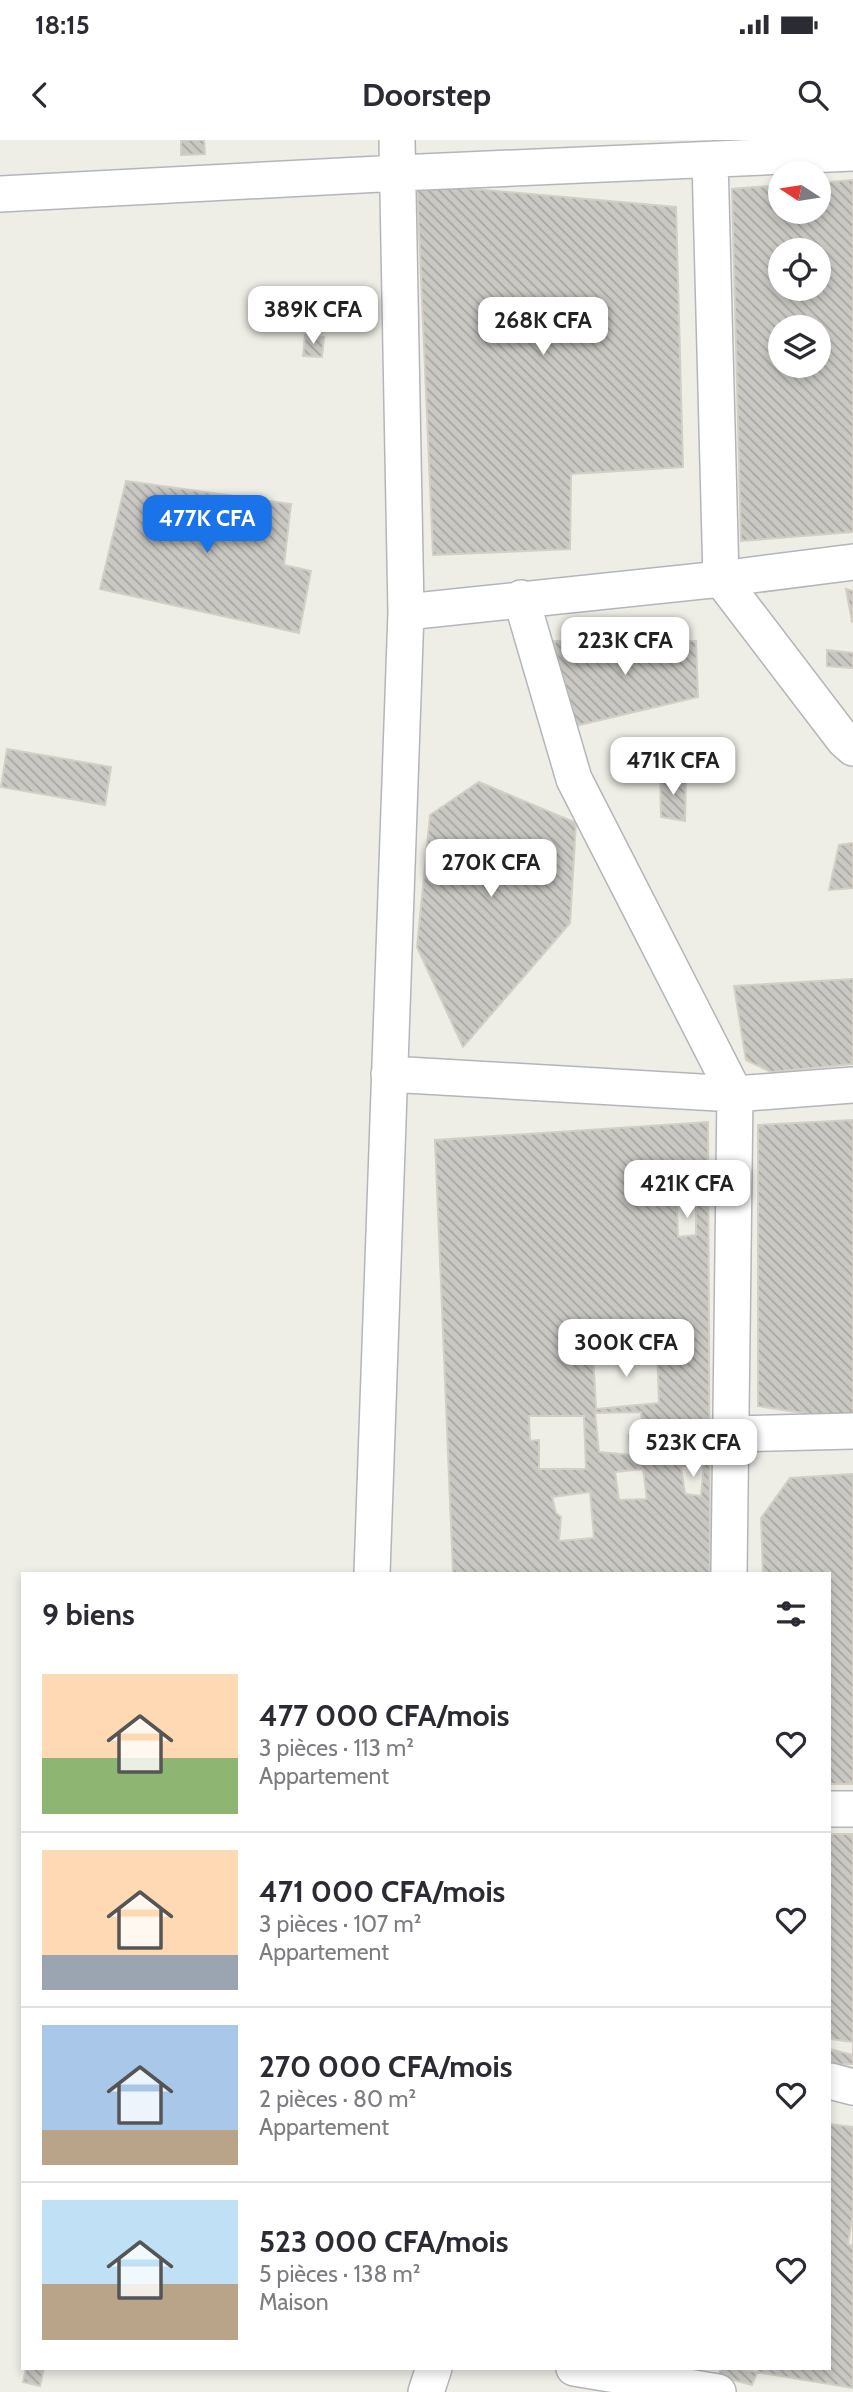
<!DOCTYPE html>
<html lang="fr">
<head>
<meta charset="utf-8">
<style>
	body { margin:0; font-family:Cabin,sans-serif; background:#f2f2f3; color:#2b2b33; height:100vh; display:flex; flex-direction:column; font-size:26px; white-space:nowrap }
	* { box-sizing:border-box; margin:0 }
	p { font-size:23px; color:#7c7c81 }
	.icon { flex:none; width:38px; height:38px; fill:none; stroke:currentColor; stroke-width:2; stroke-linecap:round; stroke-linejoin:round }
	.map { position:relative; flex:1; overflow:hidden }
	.drawer { position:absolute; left:21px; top:1432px; width:810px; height:798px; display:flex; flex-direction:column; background:#fff; border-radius:0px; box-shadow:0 4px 10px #0003 }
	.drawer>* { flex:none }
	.needle { width:46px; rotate:282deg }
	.fabs { position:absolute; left:768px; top:21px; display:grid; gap:14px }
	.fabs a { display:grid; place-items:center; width:63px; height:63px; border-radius:50%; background:#fff; box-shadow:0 4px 10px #0003; font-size:35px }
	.price { position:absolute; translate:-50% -60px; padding:0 16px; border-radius:14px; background:#fff; color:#222; font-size:23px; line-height:46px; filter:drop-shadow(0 2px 4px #0008) }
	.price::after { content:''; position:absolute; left:50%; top:42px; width:21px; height:16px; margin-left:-10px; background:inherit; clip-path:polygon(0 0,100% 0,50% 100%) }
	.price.selected { background:#1a73e8; color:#fff }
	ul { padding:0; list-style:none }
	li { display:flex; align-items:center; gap:21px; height:175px; padding:0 21px }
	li+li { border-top:2px solid #e1e1e2 }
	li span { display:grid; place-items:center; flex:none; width:196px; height:140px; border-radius:0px; color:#555 }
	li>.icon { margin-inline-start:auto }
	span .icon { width:84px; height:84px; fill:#fffc; stroke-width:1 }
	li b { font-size:30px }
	h2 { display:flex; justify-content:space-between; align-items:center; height:84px; padding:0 21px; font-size:30px }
	.status { display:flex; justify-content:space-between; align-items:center; height:49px; padding:0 35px; background:#fff; direction:ltr }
	.status svg { height:19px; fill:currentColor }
	header { display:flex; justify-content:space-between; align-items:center; height:91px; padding:0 21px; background:#fff; font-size:32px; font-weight:800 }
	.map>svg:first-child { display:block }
	.building { fill:url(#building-back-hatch); stroke:#d3cfc5; stroke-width:2; fill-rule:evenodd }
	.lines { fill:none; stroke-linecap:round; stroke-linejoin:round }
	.minor-casing { stroke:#b3b6b9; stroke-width:38 }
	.minor { stroke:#fff; stroke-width:35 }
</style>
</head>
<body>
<div class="status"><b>18:15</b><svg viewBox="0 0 49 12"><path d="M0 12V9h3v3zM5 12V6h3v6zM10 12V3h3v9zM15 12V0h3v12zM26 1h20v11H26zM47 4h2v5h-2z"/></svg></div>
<header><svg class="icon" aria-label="back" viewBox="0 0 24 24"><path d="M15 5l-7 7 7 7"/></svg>Doorstep<svg class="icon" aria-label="search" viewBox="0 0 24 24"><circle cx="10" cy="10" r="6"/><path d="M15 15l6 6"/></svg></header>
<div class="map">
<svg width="853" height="2252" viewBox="0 0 853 2252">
	<defs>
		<pattern id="building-back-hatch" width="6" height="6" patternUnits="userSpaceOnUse" patternTransform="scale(1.75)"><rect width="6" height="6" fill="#cac8c3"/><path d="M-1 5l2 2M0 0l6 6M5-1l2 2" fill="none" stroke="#a7a6a2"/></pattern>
	</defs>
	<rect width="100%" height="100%" fill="#eeede6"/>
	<path class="building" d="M181,0h23l1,14 -24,1z
		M853,40v352l-112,9 -9,-352 48,-4v27h39v-29zM780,110h39v39h-39zM780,187h39v39h-39z
		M417,44l259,23 7,260 -112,7 -1,75 -137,6z
		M305,195l19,2 -2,20 -19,-1z
		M126,341l165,23 -7,61 27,6 -12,62 -199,-44z
		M846,449l7,2v31h-1z
		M554,501h142l2,56 -127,30z
		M827,510l26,3v15l-26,-2z
		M7,609l104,18 -6,38 -104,-18z
		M660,633l26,6 -1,42 -24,-4z
		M479,642l97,41 -6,100 -107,124 -46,-100 13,-132z
		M853,703v45l-24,2 10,-45z
		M853,839v85l-82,8 -25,-12 -12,-74z
		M853,980v295l-31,1 -64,-10v-281z
		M708,982l2,451h-257l-18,-433z
		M696,1063v32l-18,2 -1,-33z
		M657,1210l2,53 -63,6 -3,-56z
		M641,1272l2,21 -14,2 2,20 -32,-3 -4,-39z
		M529,1276h55l2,53h-47v-29l-9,1z
		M704,1321l-3,35 -16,-2 -4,-27z
		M643,1329l4,30 -28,1 -4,-28z
		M853,1334v310h-23v-211h-67l-2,-55 29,-40z
		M590,1352l4,46 -35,3 2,-24 -5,-4 -4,-16z
		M830,1694h23v221l-23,-6z
		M830,1899l23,3v22l-23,1z
		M830,1984l23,3v261l-121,-20h98z
		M852,2079l1,1v26l-5,-2z
		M26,2228h18l-4,18 -17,-4z
		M721,2228h38l-7,17 -34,-9z"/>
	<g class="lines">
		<g class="minor-casing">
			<path id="minor" d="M710,20l11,419 123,161 9,8
				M0,54l399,-21 454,-20
				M521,458l53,181 161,315 -6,479
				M406,472l315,-33 132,-17
				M389,934l346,20 118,-9
				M731,1294l122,-3
				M372,1433l34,-961 -9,-472
				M830,1669h23
				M830,1941l23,6
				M574,2228l144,24
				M426,2252l8,-24"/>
		</g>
		<use href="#minor" class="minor"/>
	</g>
</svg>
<div class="fabs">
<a><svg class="needle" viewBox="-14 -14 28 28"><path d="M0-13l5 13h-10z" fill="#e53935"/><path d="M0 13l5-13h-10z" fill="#7c7c81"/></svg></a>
<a><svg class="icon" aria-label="locate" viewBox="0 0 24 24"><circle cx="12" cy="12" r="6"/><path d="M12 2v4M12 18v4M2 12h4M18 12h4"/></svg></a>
<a><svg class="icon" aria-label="layers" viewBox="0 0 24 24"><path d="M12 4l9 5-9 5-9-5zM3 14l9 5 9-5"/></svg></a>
</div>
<b class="price" style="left:313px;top:206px">389K CFA</b>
<b class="price" style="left:543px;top:217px">268K CFA</b>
<b class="price selected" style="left:207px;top:415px">477K CFA</b>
<b class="price" style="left:625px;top:537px">223K CFA</b>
<b class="price" style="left:673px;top:657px">471K CFA</b>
<b class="price" style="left:491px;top:759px">270K CFA</b>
<b class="price" style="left:687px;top:1080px">421K CFA</b>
<b class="price" style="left:626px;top:1239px">300K CFA</b>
<b class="price" style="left:693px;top:1339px">523K CFA</b>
<section class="drawer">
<h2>9 biens<svg class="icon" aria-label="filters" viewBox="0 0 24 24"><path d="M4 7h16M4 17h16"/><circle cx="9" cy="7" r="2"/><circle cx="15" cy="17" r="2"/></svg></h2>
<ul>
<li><span style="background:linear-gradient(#ffd9b3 60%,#8fb573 0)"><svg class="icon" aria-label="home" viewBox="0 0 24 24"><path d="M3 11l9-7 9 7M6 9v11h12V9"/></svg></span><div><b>477 000 CFA/mois</b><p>3 pièces · 113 m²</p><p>Appartement</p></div><svg class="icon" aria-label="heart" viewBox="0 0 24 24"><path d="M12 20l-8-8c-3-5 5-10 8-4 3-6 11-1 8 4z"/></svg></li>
<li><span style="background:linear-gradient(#ffd9b3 75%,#9aa5b1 0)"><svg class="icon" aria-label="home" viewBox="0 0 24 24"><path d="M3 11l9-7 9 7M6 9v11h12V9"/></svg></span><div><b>471 000 CFA/mois</b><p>3 pièces · 107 m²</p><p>Appartement</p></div><svg class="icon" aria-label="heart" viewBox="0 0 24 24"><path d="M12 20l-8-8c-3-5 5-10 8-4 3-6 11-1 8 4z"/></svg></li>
<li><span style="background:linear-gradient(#a9c7e8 75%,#b9a48a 0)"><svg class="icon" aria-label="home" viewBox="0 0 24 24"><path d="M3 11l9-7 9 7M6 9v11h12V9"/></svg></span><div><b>270 000 CFA/mois</b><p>2 pièces · 80 m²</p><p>Appartement</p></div><svg class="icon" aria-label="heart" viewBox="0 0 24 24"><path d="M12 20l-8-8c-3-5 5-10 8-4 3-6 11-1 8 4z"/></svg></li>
<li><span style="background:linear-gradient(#bfe0f5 60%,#b9a48a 0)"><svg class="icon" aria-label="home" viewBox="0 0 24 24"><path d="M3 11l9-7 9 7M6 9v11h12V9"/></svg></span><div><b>523 000 CFA/mois</b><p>5 pièces · 138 m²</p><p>Maison</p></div><svg class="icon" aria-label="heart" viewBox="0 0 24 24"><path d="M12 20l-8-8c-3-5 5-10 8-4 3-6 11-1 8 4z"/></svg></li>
</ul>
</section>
</div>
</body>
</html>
